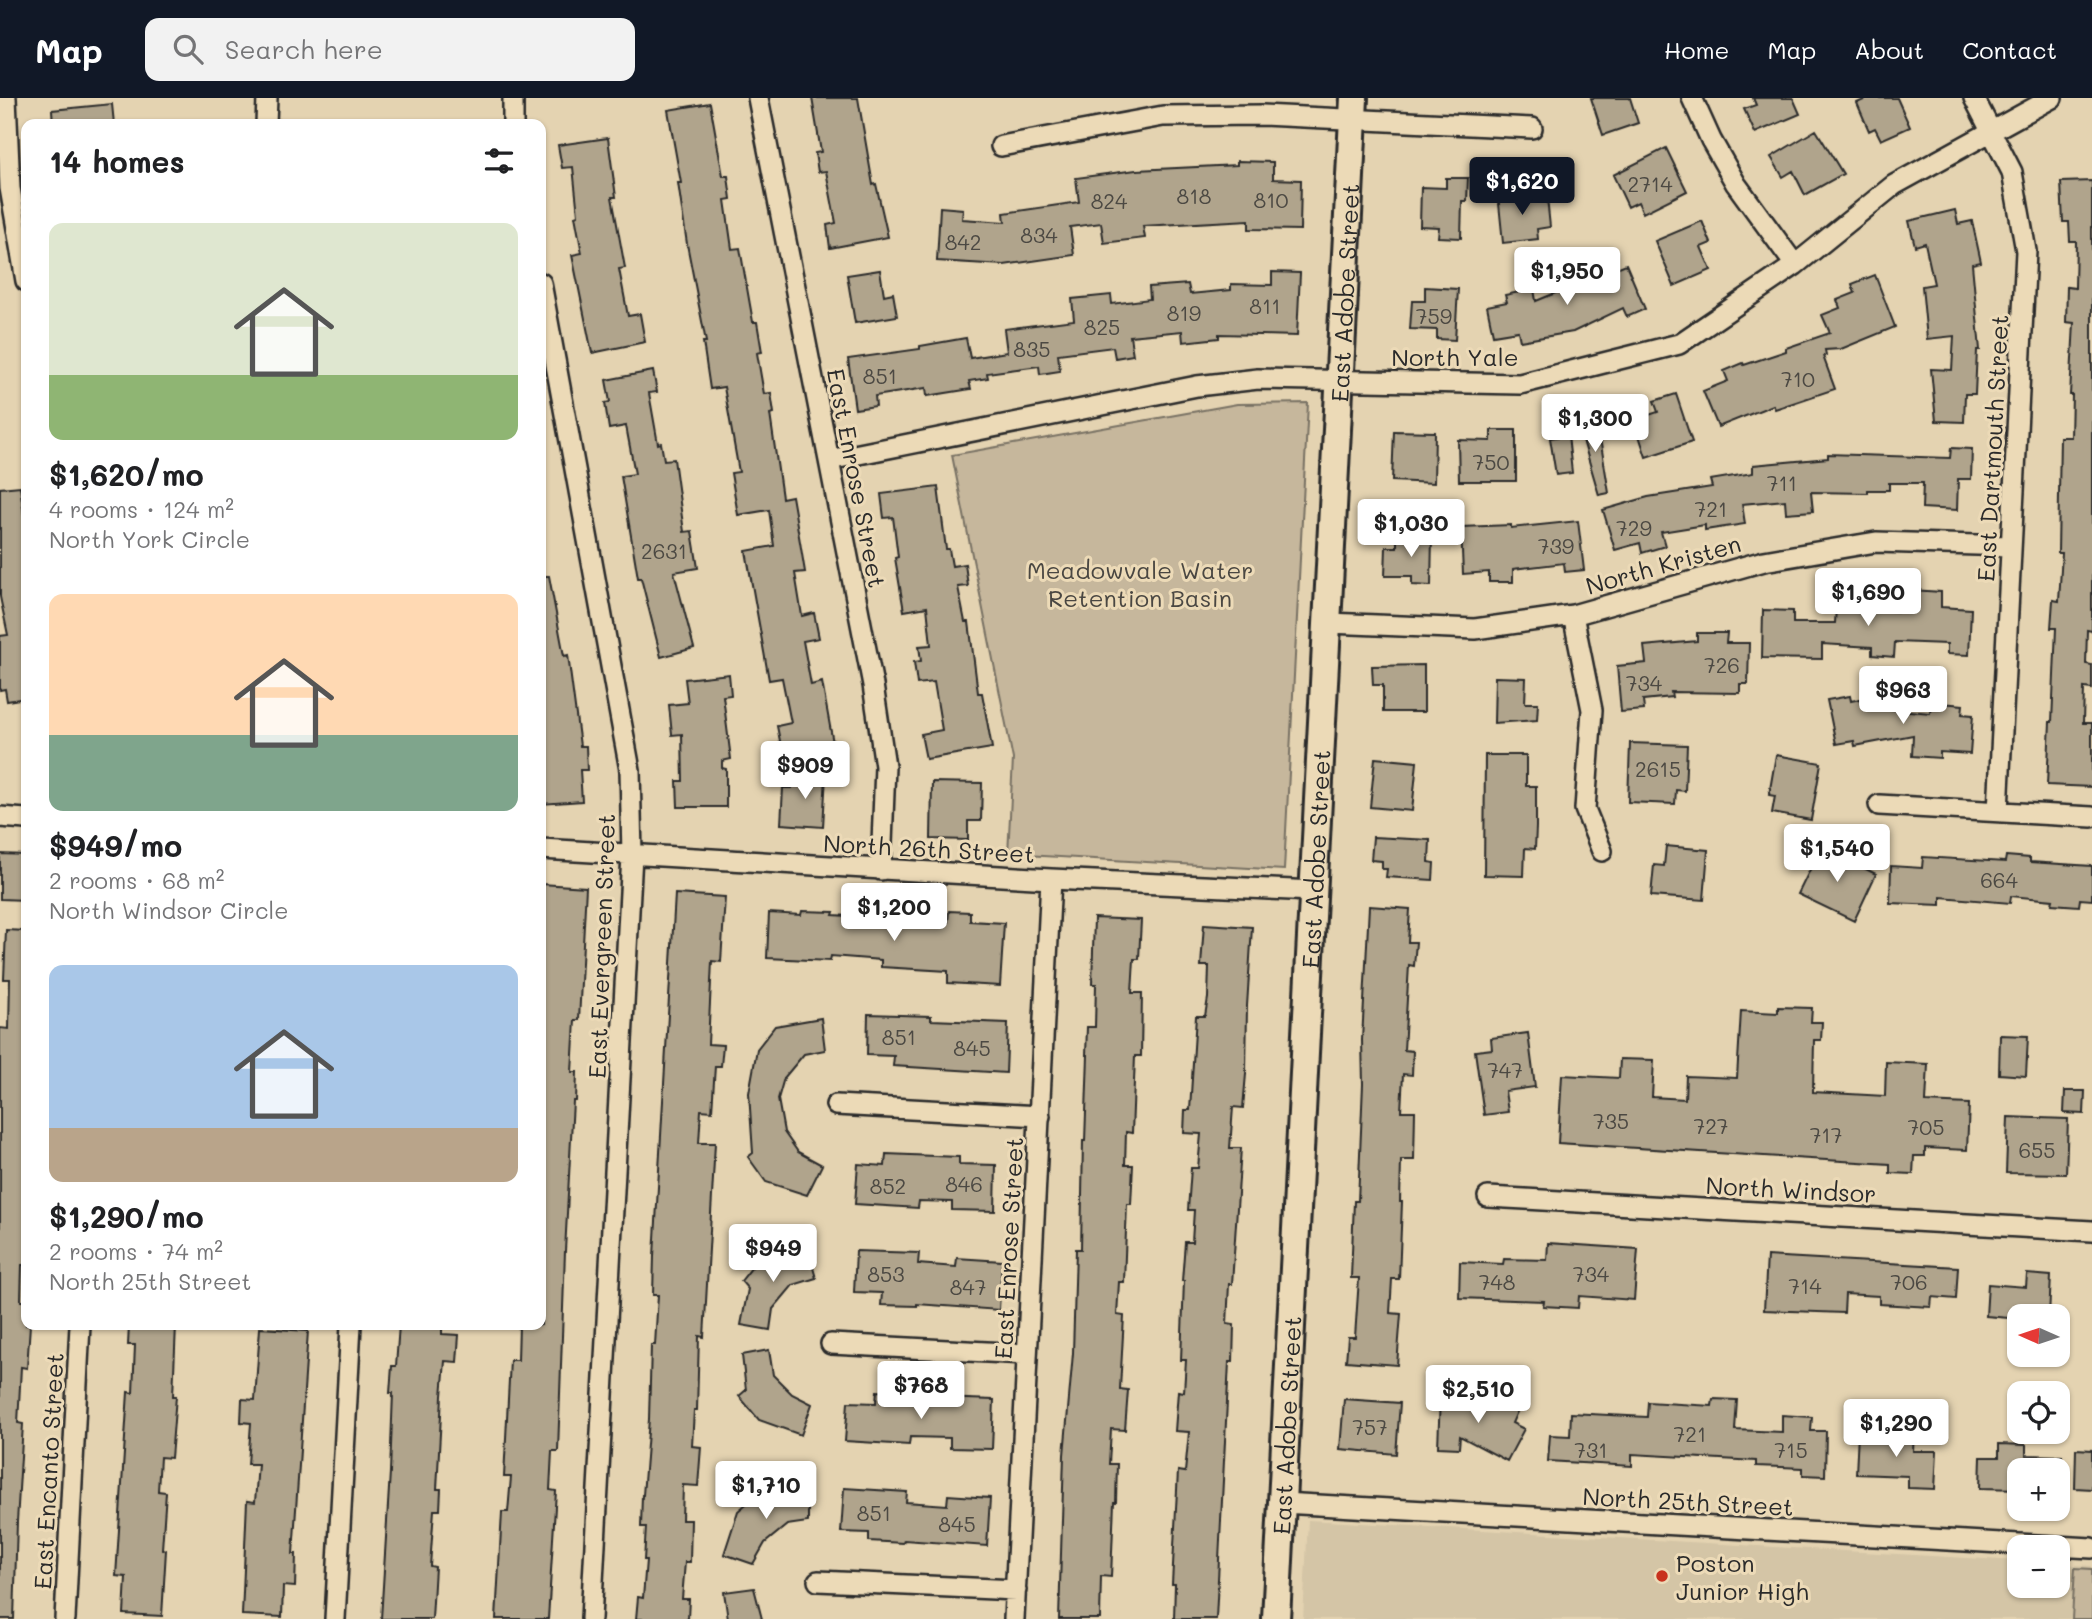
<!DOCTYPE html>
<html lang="en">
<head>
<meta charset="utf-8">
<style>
	body { margin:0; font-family:Mali,sans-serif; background:#f2f2f2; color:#202124; height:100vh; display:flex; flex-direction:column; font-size:26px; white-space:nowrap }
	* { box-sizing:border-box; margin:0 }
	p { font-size:23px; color:#757577 }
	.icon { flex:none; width:38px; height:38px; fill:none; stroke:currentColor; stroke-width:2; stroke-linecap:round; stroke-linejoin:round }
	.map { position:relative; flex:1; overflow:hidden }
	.sheet { position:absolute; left:21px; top:21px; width:525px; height:1211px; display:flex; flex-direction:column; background:#fff; border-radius:14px; box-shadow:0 2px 5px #0004 }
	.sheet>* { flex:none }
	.needle { width:46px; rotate:273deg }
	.controls { position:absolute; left:2007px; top:1206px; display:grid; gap:14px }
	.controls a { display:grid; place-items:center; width:63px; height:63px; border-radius:14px; background:#fff; box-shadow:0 2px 5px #0004; font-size:35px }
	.price { position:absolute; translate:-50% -60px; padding:0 16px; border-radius:7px; background:#fff; color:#222; font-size:23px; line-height:46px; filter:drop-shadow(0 2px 4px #0008) }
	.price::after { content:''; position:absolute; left:50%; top:42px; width:21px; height:16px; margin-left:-10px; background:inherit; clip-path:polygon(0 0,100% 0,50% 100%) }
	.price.active { background:#111827; color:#fff }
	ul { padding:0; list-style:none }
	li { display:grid; align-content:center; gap:14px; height:371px; padding:0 28px }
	li span { display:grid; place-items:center; height:217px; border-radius:14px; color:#555 }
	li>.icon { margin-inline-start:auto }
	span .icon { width:126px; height:126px; fill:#fffc; stroke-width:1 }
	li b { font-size:30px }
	h2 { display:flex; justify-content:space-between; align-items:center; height:84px; padding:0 28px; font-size:30px }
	header { display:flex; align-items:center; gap:42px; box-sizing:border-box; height:98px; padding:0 35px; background:#111827; color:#fff }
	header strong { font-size:33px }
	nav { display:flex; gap:38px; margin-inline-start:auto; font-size:24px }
	.search { width:490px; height:63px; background:#f2f2f2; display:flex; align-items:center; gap:18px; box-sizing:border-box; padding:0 24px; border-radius:14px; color:#757577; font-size:26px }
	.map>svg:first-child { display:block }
	.built { fill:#d4c5a6 }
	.green { fill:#c6b79c; stroke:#787164; stroke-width:2 }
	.building { fill:#b0a48c; stroke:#2b2b2b; stroke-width:2 }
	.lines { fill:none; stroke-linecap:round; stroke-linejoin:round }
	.street-casing { stroke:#2b2b2b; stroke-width:24 }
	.secondary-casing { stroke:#2b2b2b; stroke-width:32 }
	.street { stroke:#ecdab7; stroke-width:19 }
	.secondary { stroke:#ecdab7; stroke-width:26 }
	.poi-dot { fill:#c8321e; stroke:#ecdab7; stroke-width:2.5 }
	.labels { text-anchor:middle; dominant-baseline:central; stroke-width:6; stroke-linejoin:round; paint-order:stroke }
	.number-label { font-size:21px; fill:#4c4943 }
	.street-label { font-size:24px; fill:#2b2b2b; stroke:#ecdab7 }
	.park-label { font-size:24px; fill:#4a4742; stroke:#ecdab7 }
	.poi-label { font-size:24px; fill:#2b2b2b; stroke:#ecdab7; text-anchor:start }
</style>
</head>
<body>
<header>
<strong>Map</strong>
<div class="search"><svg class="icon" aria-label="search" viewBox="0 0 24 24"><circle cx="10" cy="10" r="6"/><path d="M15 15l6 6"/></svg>Search here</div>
<nav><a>Home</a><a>Map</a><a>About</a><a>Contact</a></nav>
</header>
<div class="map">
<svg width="2092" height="1521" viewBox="0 0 2092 1521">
	<rect width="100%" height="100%" fill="#e4d3b1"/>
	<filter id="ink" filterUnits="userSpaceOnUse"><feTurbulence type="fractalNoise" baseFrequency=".0143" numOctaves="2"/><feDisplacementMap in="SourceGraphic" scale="14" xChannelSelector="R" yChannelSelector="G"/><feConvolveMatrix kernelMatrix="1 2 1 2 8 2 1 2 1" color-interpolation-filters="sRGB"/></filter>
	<g filter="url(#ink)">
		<path class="built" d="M1308,1422l711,41 1,25h38v-22l34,2v53h-789z"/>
		<path class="green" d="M1308,305l-24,467 -276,-16 5,-95 -61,-304 285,-51z
			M2075,1470l17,1v50h-20z"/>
		<path class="building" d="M812,0h46l15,87 3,-1 12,53 -58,11 -3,-23 9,-2 -10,-52 -8,1 -3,-19 6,-1z
			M1591,0h39l8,25 -35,12z
			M1753,0h40l7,16 -45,19 -11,-24 12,-4z
			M1868,0h29l13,29 -29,13 -6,-12 -6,3 -12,-28z
			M710,5l13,73h5l3,23 -6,1 7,49 8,-1 13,74h4l5,30 -5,1 7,41 7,-1 3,20 -4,1 12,84 10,-2 8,46 5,30 -10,1 7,43 12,-3 5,25 -16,3 8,44 11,-3 11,61 -51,8 -5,-25 14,-3 -9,-45 -13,2 -23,-129 28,-5 -5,-36 -31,5 -7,-42 8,-1 -15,-85 -14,2 -7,-47h3l-19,-98 -9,-61h3l-13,-73z
			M112,6l2,20h-61l-1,-14z
			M1816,32l27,44 -38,21 -12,-24 -10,6 -12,-20z
			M608,40l8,59h-4l13,71 -6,1 9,47 12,-2 5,28 -53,11 -20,-98 10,-2 -7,-37 3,-1 -5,-48 -11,1 -4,-23z
			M1666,50l21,43 -44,22 -5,-11 -10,5 -15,-32z
			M1237,63l36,1v17l28,1 -1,50 -51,-1v-9l-106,6 2,12 -41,5 -3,-20 -31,4 4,28 -70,10 -67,-4 3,-54 23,2 -1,10 43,3 -1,-9 75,-11 -3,-24 60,-8 101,-5z
			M1446,80h22l-1,23h-5l-1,37 -23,-1 1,-10 -19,-1 1,-39 25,1z
			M2092,83v450l-5,-1 -1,34 6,1v24l-8,-1 -1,35h9v64l-45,-2 3,-63h2l4,-94h-5l2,-28 6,1 3,-48h-4l2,-116h11l1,-42h-2l4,-72 -8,-1 1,-35 8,1 1,-47h-6l-1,-19h-6l-2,-40z
			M1518,94l1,9 28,-3 3,29 -13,2 1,10 -35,4 -5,-49z
			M1955,112l3,14 14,-3 9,41 -9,2 8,86h-3l-2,44h-10l-1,28 -28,-1 -5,-52 21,1 2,-34 -27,3 -5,-53 12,-2 -9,-41 -10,3 -6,-25z
			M1702,123l9,22 -10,4 10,23 -37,16 -19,-45z
			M1626,166l19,45 -18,8 -4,-9 -50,24 -53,9 -2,-10 -25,4 -6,-29 20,-4 -2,-7 29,-6 2,12z
			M880,172l4,25 9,-2 4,23 -42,7 -8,-48z
			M1272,174l28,1 -3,63 -78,-2v4l-36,4 -1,-11 -52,5 3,19 -18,3 -2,-11 -55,7 2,17 -20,3 -1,-8 -52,7 1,5 -19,3 2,8 -44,7 -1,-8 -51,8 1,10 -21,3 -7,-50 72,-10v-3l46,-8 4,20 37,-6 -3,-23 70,-9 -2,-21 39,-4 1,9 38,-5 -1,-12 39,-3 2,10 41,-4v-6l41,1z
			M1875,177l20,52 -54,22 -16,1 1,5 -3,1 12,33 -60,20 -2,-4 -55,22 -15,-36 25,-10 -4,-10 19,-8 1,2 42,-14v-3l44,-15 -8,-18 18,-7 -3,-8 18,-7 -3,-9z
			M1425,189l33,2 -3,51 -18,-1v-9l-27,-1 2,-28h13z
			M653,273l4,21 -8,1 9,51 3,-1 3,17 10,-1 10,73 8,-1 6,37 -24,4 20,76 -33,9 -20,-79h-3l-17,-102 14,-2 -9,-48 -17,3 -4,-26 5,-1 -4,-22z
			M1676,296l16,48 -46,15 -12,-37 24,-8 -4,-11z
			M1597,322l12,73 -10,2 -21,-72z
			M1491,332h25v51h-57l-1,-41 33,1z
			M1394,333l41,1 -1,51 -42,-2z
			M1568,337l4,38 -16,2 -6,-37z
			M1951,350l21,1 -1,30h-13l-1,31 -35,-2 1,-25h-34v7h-21v3l-57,-1 2,19 -27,2 -1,-13 -43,4 3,20 -40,6v-5l-44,7 4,14 -23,7 -2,-10 -25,7 -12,-40 45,-13 64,-10 -2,-7 43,-7v-8l75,-7v-4l122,4z
			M20,388l6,44v168l-19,3 -2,-12 -5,1v-54l8,-1 -8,-38v-109z
			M938,389l8,62h3l3,17 13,-2 3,22 -10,1 7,35h4l9,71h4l10,55 -66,11 -5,-25 21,-4 -8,-48 -17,2 -3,-22 7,-1 -2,-15 12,-1 -4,-38 -23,4 -9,-53 3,-1 -5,-40 -9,1 -3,-24z
			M1578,423l6,49 -19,2 -1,-9 -51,6v13h-24v-10l-26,2 -2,-47 50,-2v3z
			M1397,436l35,1 -1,51 -19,-1v-9h-27l1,-29h11z
			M541,478h8l15,80 4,-1 12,91h6l1,24h-7l2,31 -41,3z
			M1912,492l29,2v15l30,2 -2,46 -22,-1v-10l-52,-2 -1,15 -22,-2v-8l-50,-3v15l-60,-1 1,-48 30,1v12h42l2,-30 30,1v16l44,2z
			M1697,535h30l-1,10h23l-1,41h-8v9l-69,-1 1,5 -29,3 1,10 -23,2 -4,-46 29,-3 -2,-17 53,-5z
			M1424,567v47h-41v-27h-10l-1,-19z
			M729,576l2,21 -8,1 8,63 -9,2v7l4,1v38h-48l-1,-26h6l-1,-47 -10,1 -3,-30 19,-2 -3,-24z
			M1495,579l31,1 -1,25h13l-1,17 -43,3z
			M1850,598l1,5 14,-3 1,6 22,-5 2,10 40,4 1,-11 32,3 -1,9 11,1 -3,39 -30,-2v6l-28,-2 1,-21 -58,11 -1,-5 -18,3 -9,-44z
			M1630,645l57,2 -2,46 -9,-1 -1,14 -47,-2z
			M1485,657h41v31h10v41l-1,22 -10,-1 -1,28 -40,-1z
			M1776,657l45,8 -10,57 -39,-7 3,-17 -6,-1z
			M1375,660l42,4 -5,49 -42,-4z
			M793,675l33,2 -3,52 -42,-3 2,-36h9z
			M932,684l50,1 -1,38h-13v19l-37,-1z
			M1373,739l57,3 -1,22 5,1 -1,17 -47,-3 1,-8h-5v-8l-11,-1z
			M1666,748l42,4 -4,50 -53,-4 3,-31 10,1z
			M1821,749l55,27 -22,47 -56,-27z
			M0,756l26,1v45l-26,-1z
			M2006,758l24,2v4l62,4v34l-12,-1 -1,7 -27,-2 1,-4 -42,-4 -1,7 -69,-6v8l-51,-2 1,-37 31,2 1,-11 82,5z
			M541,786l45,3 -7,133h-4l-3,52h5l-1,29h-3l-8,150 -7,200h-6l-2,39 6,1 -8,128h-52l6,-107h6l3,-35h-7l6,-117h8l1,-35h22z
			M675,796l50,3 -4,65 -9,-1 -4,83 15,1 -2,21h-6l-3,45 -11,-1 -2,33h16l-11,194 -5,-1 -2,74h-3l-2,36 9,1 -3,39 -15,-1 -1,35h9l-1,42h-5l-3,37h7l-1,20h-52l2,-22 5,1 3,-38h-2l2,-33h-5l1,-32h1l6,-76 2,-74h4l3,-50h-5l1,-39z
			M1369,808l41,3 -2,33h8l-2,24 -5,-1 -5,85 9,1 -1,24 -9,-1 -2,37h14l-1,49h-13l-1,42h2l-3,77h-7l-2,34 11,1 -4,51 -51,-4 2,-24h7l4,-59h-8l3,-77h4l5,-117 -1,-44z
			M802,813l32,1 -1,3 115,7 1,-11 21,1v9l34,2 -4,63 -52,-3v-12l-67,-4v-7l-50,-4 -1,5 -63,-3 2,-45 32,2z
			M1094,820l47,2 -2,39h-5l-2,34h10l-1,63h-6l-3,77 -6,-1 -1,33h8l-2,39h-4l-3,78h-5l-2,33 7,1 -4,73 8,1 -3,40 -14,-1 -2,35h8l-1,38h-2l-3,75 -10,-1 -1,43h-41l5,-164 9,-102 3,-104h5l2,-108h2l3,-86h-2l1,-28h8l1,-43h-4z
			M1204,826l48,3 -5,79 -1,68 -3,34 -10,-1 -3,41h11l-9,136h-3l-2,40 7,1 -1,37h-4l-13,257h-42l1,-35h-3l6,-113 7,1 4,-40 -14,-1 3,-40 6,1 2,-32h-5l3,-79h-2l3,-39h7l2,-32h-6l3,-42h7l3,-34 -17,-1 1,-23h5l6,-94h9l3,-18 1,-32h-8z
			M6,832l20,1v334h-4l-1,36h5v24h4l-3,43 -6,-1 -3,56 5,1 -6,98 -3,97h-14v-591l9,1 1,-50h-6z
			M1778,909l34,1 -1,14h11l-1,18h-7l-1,52 72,4 1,-34 42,2 -2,38 43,2 -2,46 -42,-2v8h-11l-1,18 -23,-1v-9l-332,-21 4,-68 57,3 1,-19 34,1 -2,37 33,2 1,-23 51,2 4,-67 37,2z
			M868,916l63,2v4l77,3 -2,50 -113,-7 1,-10 -27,-1z
			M821,920l4,32 -21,4 -20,24 -6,21 6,33 14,20 24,13 -15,30 -41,-13 -18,-25 5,-4 -4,-60 8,-44 18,-23z
			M1528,935l7,54 -30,4 3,21 -24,3 -9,-64 17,-2 -1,-11z
			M2000,937l28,1 -2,40 -27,-2z
			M2065,993h20l-1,23 -20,-1z
			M2008,1019l60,2 -2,55 -60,-1z
			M886,1056l73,3v7l37,1 -1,46 -43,-1v-8l-33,-1 -1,7 -63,-4 3,-40 27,2z
			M1548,1145l90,6 -4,51 -55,-4 -1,12 -35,-2 1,-5 -85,-3 1,-36 43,2 1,-5 43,1z
			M807,1149l9,31 -23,7 -20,24 -3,21 -29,-5 7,-36 -7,-8 19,-24z
			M856,1153l63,2 -1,11 38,3 1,-9 45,3 -3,49 -82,-6v2l-36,-1 1,-12 -28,-1z
			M1767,1158l191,11 -2,32 -24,-2 -1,10 -52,-3v-8l-34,-2 -1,19 -80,-3z
			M2027,1176l24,2 -2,40h-29v3l-34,-3 2,-32 38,3z
			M129,1227h47l-3,71h3l-5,62 -11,-1 -2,34 8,1 -4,57 4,1 -4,66 -38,-2 2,-37 -10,-1 12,-184 5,1 2,-48h-7z
			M399,1227h43v9l17,1 -2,27 -12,-1 -3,35 -5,93h4l-1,21h-6l-4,56 5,1 -3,52h-51l9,-147 3,-79h-3l2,-27h4z
			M260,1230l48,3 -15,223h3l-1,33 -12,-1 -1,31 -40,-2 5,-114 8,1 3,-38h-10l3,-41 -10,-1 1,-23 13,1z
			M769,1252l4,25 19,19 20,10 -11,31 -42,-15 -20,-24 7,-6 -4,-35z
			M877,1293l36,3 -1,3 82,3 -2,49 -42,-1v-10l-40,-1 -1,8 -64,-4 3,-39 28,1z
			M1440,1299l54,2 23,13 -5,11 12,6 -17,32 -47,-25 -1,12 -21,-1z
			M1344,1301l56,4 -4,51 -56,-5z
			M1713,1301l24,1 -2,30 47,2v-17l30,2 -1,14h15l-1,45 -22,-1v-7l-47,-2v-5l-124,-7v12l-84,-5 2,-26 20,1 1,-23 76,4 1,-15 64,4z
			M1858,1334l56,2 -1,17h24l-2,38 -27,-1v-12l-52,-2z
			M1999,1346l27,1v10l36,1v14h-42v19l-40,-1 1,-31h18z
			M2076,1351l16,1v39l-17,-1z
			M808,1388v36l-21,3 -22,18 -12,21 -29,-10 14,-43 22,-19z
			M844,1390l63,4 -1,10 41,3 1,-10 42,3 -3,48 -83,-6 -1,3 -34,-2v-8l-28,-1z
			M754,1490l8,31h-34l-4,-27z"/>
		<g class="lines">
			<g class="street-casing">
				<path id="street" d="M6,0l4,90 16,93
					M513,0v26
					M758,0l115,587 12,81 -4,104
					M1692,0l19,42 25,44 59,81
					M1974,0l38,74 14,79 -28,560
					M266,26l1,-26
					M1001,48l162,-30 99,-1 270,13
					M541,185l89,487 2,85 -41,764
					M829,362l368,-74 61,-7 262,5 159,-40 116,-79 99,-80 158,-87
					M1573,517l19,95 -7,99 17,42
					M1328,525l147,6 98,-14 191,-54 112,-19 135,4
					M1879,707l213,12
					M0,719l26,2
					M541,751l510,30 263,12
					M836,1007l204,11
					M1488,1099l604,34
					M831,1246l196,10
					M1282,1405l810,45
					M818,1483l198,9
					M65,1521l15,-294
					M335,1521l16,-294
					M1014,1521l37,-740"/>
			</g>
			<g class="secondary-casing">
				<g id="secondary">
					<path id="s1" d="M1276,1521l78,-1521"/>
				</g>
			</g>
			<use href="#street" class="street"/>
			<use href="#secondary" class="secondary"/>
		</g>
	</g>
	<circle class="poi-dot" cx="1662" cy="1478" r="7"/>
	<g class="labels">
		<g class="number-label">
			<text x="1650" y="85">2714</text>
			<text x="1194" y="97">818</text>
			<text x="1271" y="101">810</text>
			<text x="1109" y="102">824</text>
			<text x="1039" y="136">834</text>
			<text x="963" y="143">842</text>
			<text x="1265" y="207">811</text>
			<text x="1184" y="214">819</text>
			<text x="1434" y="217">759</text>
			<text x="1102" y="228">825</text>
			<text x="1032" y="250">835</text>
			<text x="880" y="277">851</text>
			<text x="1798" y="280">710</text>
			<text x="1491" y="363">750</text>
			<text x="1782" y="384">711</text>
			<text x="1711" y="410">721</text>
			<text x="1634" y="429">729</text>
			<text x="1556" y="447">739</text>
			<text x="664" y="452">2631</text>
			<text x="1722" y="566">726</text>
			<text x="1644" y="584">734</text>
			<text x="1658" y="670">2615</text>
			<text x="1999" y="781">664</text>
			<text x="899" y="938">851</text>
			<text x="972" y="949">845</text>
			<text x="1505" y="971">747</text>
			<text x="1611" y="1022">735</text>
			<text x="1711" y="1027">727</text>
			<text x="1926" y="1028">705</text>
			<text x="1826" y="1036">717</text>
			<text x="2037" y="1051">655</text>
			<text x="964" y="1085">846</text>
			<text x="888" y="1087">852</text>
			<text x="886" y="1175">853</text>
			<text x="1591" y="1175">734</text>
			<text x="1497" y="1183">748</text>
			<text x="1909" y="1183">706</text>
			<text x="1805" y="1187">714</text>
			<text x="968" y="1188">847</text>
			<text x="1370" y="1328">757</text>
			<text x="1690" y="1335">721</text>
			<text x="1591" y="1351">731</text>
			<text x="1791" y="1351">715</text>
			<text x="874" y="1414">851</text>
			<text x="957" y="1425">845</text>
		</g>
		<g class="street-label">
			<text stroke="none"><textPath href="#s1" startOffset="1328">East Adobe Street</textPath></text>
			<text x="1455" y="258">North Yale</text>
			<text transform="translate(1992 350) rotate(-87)">East Dartmouth Street</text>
			<text transform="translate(857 380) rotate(79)">East Enrose Street</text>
			<text transform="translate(1663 466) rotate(-16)">North Kristen</text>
			<text transform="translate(929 750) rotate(3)">North 26th Street</text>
			<text stroke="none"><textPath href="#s1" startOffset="761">East Adobe Street</textPath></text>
			<text transform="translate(601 848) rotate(-88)">East Evergreen Street</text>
			<text transform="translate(1791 1091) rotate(3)">North Windsor</text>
			<text transform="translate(1008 1150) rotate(-87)">East Enrose Street</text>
			<text stroke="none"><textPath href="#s1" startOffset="194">East Adobe Street</textPath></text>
			<text transform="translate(48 1373) rotate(-87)">East Encanto Street</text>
			<text transform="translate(1688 1403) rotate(3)">North 25th Street</text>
		</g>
		<g class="park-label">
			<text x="1140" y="471">Meadowvale Water<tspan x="1140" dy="28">Retention Basin</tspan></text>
		</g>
		<g class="poi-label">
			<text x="1676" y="1464">Poston<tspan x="1676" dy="28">Junior High</tspan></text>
		</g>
	</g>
</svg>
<div class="controls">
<a><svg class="needle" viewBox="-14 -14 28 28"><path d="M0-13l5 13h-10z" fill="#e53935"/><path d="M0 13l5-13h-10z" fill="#757577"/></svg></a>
<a><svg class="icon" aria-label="locate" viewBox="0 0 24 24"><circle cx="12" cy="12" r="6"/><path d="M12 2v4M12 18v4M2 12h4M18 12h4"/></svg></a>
<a>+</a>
<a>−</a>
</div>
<b class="price active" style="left:1522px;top:119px">$1,620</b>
<b class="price" style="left:1567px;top:209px">$1,950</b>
<b class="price" style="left:1595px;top:356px">$1,300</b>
<b class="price" style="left:1411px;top:461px">$1,030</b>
<b class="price" style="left:1868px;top:530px">$1,690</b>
<b class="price" style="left:1903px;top:628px">$963</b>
<b class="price" style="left:805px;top:703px">$909</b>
<b class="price" style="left:1837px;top:786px">$1,540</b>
<b class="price" style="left:894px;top:845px">$1,200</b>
<b class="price" style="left:773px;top:1186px">$949</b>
<b class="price" style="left:921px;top:1323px">$768</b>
<b class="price" style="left:1478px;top:1327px">$2,510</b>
<b class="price" style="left:1896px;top:1361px">$1,290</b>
<b class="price" style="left:766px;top:1423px">$1,710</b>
<section class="sheet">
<h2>14 homes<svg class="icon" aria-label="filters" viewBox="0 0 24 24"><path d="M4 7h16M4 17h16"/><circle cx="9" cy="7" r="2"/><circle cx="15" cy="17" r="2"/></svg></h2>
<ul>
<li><span style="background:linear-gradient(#dfe7d0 70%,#8fb573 0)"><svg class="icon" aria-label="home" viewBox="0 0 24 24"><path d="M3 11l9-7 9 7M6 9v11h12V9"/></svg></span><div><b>$1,620/mo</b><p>4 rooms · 124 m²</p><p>North York Circle</p></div></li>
<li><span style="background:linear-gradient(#ffd9b3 65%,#7fa58c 0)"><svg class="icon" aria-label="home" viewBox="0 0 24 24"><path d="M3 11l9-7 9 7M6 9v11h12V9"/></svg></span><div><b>$949/mo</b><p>2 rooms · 68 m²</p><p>North Windsor Circle</p></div></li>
<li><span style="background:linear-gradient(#a9c7e8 75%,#b9a48a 0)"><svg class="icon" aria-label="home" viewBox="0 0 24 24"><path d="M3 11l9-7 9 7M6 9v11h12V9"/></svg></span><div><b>$1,290/mo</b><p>2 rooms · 74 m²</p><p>North 25th Street</p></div></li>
</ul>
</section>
</div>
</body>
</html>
